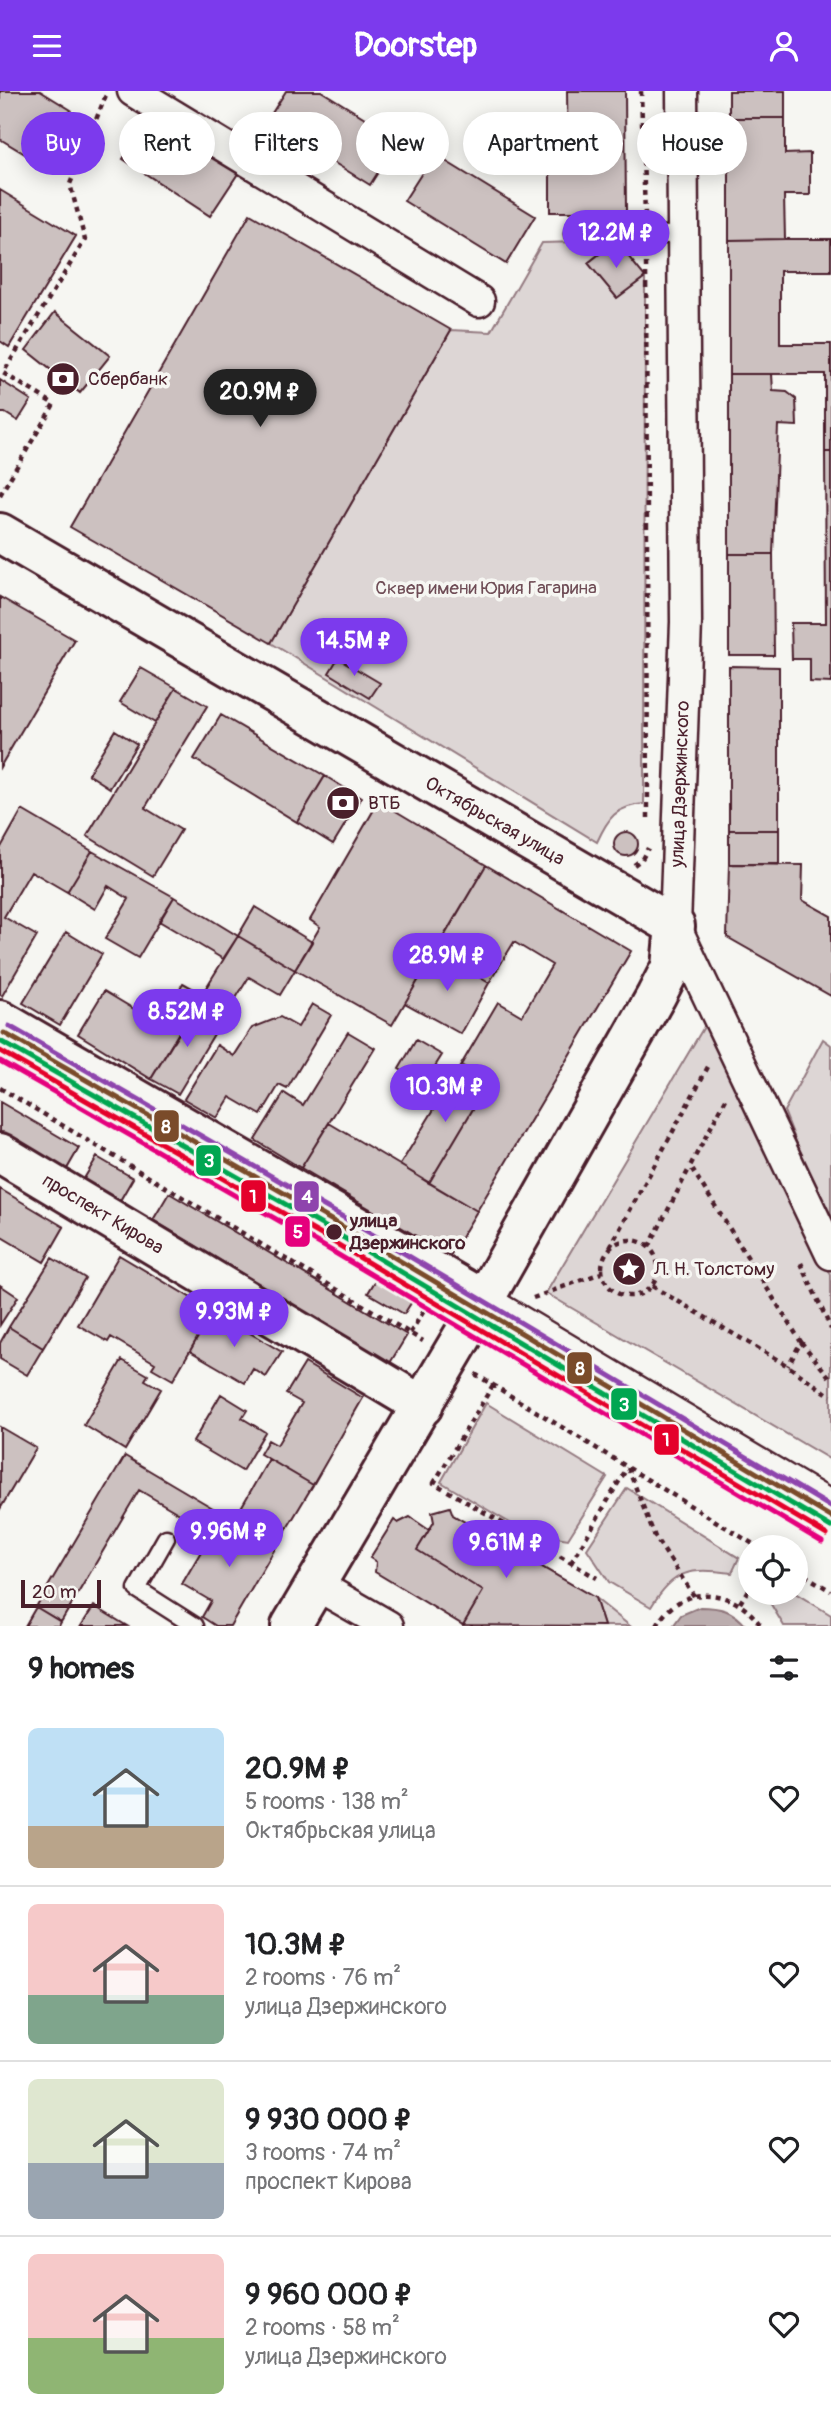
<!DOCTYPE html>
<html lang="en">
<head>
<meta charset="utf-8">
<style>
	body { margin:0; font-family:Pangolin,sans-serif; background:#f6f6f6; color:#202124; height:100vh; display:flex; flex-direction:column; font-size:26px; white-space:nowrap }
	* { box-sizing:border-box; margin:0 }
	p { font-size:23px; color:#757577 }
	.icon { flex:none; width:38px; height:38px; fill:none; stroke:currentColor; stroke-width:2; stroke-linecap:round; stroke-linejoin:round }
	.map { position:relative; height:1535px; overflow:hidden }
	.drawer { display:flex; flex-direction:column; background:#fff; flex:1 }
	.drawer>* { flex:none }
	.banner { position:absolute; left:21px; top:21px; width:789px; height:63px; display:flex; gap:14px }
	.fabs { position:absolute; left:738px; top:1444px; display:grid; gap:14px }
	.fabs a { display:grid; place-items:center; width:70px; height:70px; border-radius:50%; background:#fff; box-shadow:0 4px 18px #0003; font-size:35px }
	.scale { position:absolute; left:21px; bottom:18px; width:80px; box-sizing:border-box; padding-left:7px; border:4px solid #4a1f2b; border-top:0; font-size:19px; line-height:24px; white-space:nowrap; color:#4a1f2b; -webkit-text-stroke:5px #f6f6f2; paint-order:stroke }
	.price { position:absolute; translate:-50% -60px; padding:0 16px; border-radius:24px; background:#7c3aed; color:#fff; font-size:23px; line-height:46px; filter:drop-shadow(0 2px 4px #0008) }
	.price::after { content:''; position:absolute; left:50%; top:42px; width:21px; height:16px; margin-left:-10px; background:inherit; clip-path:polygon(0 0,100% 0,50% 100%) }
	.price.selected { background:#222; color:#fff }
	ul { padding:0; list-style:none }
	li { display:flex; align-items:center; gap:21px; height:175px; padding:0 28px }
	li+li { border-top:2px solid #e0e0e0 }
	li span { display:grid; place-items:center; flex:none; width:196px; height:140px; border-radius:10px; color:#555 }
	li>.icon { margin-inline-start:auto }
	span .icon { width:84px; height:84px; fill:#fffc; stroke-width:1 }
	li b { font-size:30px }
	h2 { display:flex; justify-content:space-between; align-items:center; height:84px; padding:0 28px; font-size:30px }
	.pill { padding:0 24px; border-radius:32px; background:#fff; box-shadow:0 4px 18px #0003; font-size:24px; line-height:63px }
	.pill.selected { background:#7c3aed; color:#fff }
	header { display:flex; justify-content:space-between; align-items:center; height:91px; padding:0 28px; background:#7c3aed; color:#fff; font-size:32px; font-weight:700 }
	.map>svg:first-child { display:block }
	.green { fill:#ddd6d5; stroke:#947a80; stroke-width:2 }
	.water { fill:#bbadae; stroke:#8e747a; stroke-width:2 }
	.building { fill:#ccc1c0; stroke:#4a1f2b; stroke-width:2 }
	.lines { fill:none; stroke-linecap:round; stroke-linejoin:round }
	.service-casing { stroke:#4a1f2b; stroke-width:21 }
	.minor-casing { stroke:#4a1f2b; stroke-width:35 }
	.tertiary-casing { stroke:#4a1f2b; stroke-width:44 }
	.secondary-casing { stroke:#4a1f2b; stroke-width:44 }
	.path { stroke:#4a1f2b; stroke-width:4.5; stroke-dasharray:5 5; stroke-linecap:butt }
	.service { stroke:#f6f6f2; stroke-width:16 }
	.minor { stroke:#f6f6f2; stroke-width:30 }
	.tertiary { stroke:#f6f6f2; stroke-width:38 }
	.secondary { stroke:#f6f6f2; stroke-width:38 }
	.tram-1-casing { stroke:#f6f6f2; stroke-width:10 }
	.tram-2-casing { stroke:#f6f6f2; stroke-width:10 }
	.tram-3-casing { stroke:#f6f6f2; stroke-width:10 }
	.tram-4-casing { stroke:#f6f6f2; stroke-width:10 }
	.tram-5-casing { stroke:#f6f6f2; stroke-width:10 }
	.tram-1 { stroke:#00a651; stroke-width:5 }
	.tram-2 { stroke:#e4002b; stroke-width:5 }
	.tram-3 { stroke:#7a4b2a; stroke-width:5 }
	.tram-4 { stroke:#e5007d; stroke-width:5 }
	.tram-5 { stroke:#8e44ad; stroke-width:5 }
	.stop-dot { fill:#4a1f2b; stroke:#f6f6f2; stroke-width:2.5 }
	.labels { text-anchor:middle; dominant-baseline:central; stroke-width:7; stroke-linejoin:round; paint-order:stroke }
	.poi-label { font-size:19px; fill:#4a1f2b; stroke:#f6f6f2; text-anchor:start }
	.park-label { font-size:19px; fill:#6f4d56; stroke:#f6f6f2 }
	.street-label { font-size:19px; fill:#4a1f2b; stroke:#f6f6f2 }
	.stop-label { font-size:19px; font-weight:bold; fill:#4a1f2b; stroke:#f6f6f2; text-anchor:start }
	.line-badge { stroke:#f6f6f2; stroke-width:2.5 }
	.badge-label { font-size:19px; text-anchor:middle; font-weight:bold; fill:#fff }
</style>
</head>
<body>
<header><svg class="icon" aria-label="menu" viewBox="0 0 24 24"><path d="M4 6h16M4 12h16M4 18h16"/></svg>Doorstep<svg class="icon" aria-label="person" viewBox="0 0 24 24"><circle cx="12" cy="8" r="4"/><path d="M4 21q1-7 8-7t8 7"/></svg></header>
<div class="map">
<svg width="831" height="1535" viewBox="0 0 831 1535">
	<rect width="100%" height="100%" fill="#f6f6f2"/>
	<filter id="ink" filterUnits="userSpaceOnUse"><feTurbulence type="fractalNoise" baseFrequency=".0143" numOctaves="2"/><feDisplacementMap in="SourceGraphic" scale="14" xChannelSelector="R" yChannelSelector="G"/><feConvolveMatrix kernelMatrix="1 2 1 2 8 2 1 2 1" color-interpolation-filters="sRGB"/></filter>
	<g filter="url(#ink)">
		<path class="green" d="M616,150l-28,22 29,35 28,-21 -1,527c-28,2 -36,14 -47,38l-326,-199 180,-313 40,2 51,-89z
			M705,934l126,250v185l-285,-167z
			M823,948l8,6v185l-47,-119z
			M486,1312l121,74 -39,62 -43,-7 -84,-50z
			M627,1397l112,70 -7,15c-42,-5 -58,-4 -81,34l-42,-25 -22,-33z
			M774,1502h21l36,22v11h-47l-15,-25z
			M595,1507l35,28h-26z"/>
		<path class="water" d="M700,1516c20,0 33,3 46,19h-73l8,-11z"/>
		<path class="building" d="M0,0h40l31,19 -31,53 -40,-24z
			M286,0h35l78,48 -29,46 -103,-64z
			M567,0h58l1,121h-76v-43h18z
			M729,0h56v27h-56z
			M152,24l87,57 -29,44 -87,-57z
			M729,27h56v36l25,-1v42h-26l1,44 -56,1z
			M434,63l101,62 -29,48 -102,-63z
			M0,99l76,46 -67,111 -9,-6z
			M250,123l201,116 -180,313 -201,-116z
			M785,148h46v32h-51v73h51v108h-6v-78h-96v-134z
			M616,150l29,36 -28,21 -29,-35z
			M55,221l55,44 -30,37 -54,-43z
			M729,283h43l1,17 14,1 9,7 1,27 -19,-1 -5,129h-44z
			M0,289l31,20 -13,21 -13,-8h-5z
			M825,361h6v231l-21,-1v-23h-18l-1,-36h35z
			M729,463h44l1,101h-45z
			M0,506l75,43 -75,127z
			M338,567l42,25 -10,15 -41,-25z
			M729,575l50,1v163h-50z
			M141,577l35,20 -21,35 -35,-21z
			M176,597l31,18 -62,102 36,22 -28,46 -66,-40z
			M221,624l104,61 -28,46 -103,-63z
			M115,639l22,14 -27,44 -22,-14z
			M325,685l36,22 -28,46 -36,-22z
			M379,710l107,64 -94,160 -97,-55 25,-43 -10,-7z
			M22,719l70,41 -25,41 -36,-21 -27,46 33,19 -35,60 -2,-1v-146z
			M729,739h50v34h-50z
			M614 753a12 12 0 1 1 24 0a12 12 0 1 1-24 0Z
			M92,760l82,46 -36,61 -33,-19 24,-40 -21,-13 -13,23 -28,-17z
			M729,773l74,1 -1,35 29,16v80l-104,-59z
			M486,774l145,86 -154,260 -48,-28 60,-101 -28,-17 37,-63 24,14 30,-51 -38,-23 -25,41 -54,-32z
			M174,806l64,39 -15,23 -64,-38z
			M255,816l57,35 -17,28 -57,-34z
			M66,841l36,22 -42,71 -37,-22z
			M238,845l57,34 -15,25 -31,-18 -26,42 -27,-15z
			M435,860l54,32 -28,51 -56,-31z
			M183,892l20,11 -52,85 -73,-45 26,-43 55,33z
			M196,913l27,15 -45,75 -27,-15z
			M312,913l19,11 -44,74 -8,-4 -18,30 -31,-18 -13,21 -33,-19 33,-54 17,11 18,-28 28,-11 18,10z
			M348,941l27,16 -74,120 -46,-28 29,-47 19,12z
			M416,949l26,15 -18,29 -25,-15z
			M461,974l28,17 -60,101 -29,-18z
			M0,1011l79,46 -15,26 -64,-38z
			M329,1032l148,88 -27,45 -149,-88z
			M97,1066l36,21 -15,26 -36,-22z
			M0,1098l64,38 -20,35 -44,-26z
			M169,1102l238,142 -17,28 -237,-143z
			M119,1164l94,56 -40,69 -21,-12 3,-5 -44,-26 -3,5 -30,-17z
			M52,1167l33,20 -42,70 -34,-21z
			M377,1187l36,22 -9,14 -36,-21z
			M0,1194l18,12 -18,28z
			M213,1220l69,41 -16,25 -13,-8 -8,14 -55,-32z
			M9,1236l34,21 -16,27 -27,-16v-16z
			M122,1269l26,15 -3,5 16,9 -36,61 -41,-25z
			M305,1272l58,35 -50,87 -53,-31 8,-14 9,5 25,-42 -16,-9z
			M221,1303l26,16 -5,8 23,14 -23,39 -49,-29z
			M0,1336l36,21 -36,61z
			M125,1365l98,58 -11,19 -73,-43 -78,132 -25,-15z
			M269,1368l44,26 -36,60 -43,-25z
			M450,1416l3,8 142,83 9,28 -141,-1 20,-34 -66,-41 17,-28 -2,-10z
			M223,1423l54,31 -47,81h-14l-14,-9 9,-16 -29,-17z
			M410,1426l19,13 -12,20 66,41 -20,34 -88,-53 1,-10 -6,-4 24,-38 4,3z
			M94,1515l33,20h-46z
			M36,1516l25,15 -2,4h-34z"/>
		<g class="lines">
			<g class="service-casing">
				<path id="service" d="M573,143l110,1
					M166,1447l-29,51 58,37"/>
			</g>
			<g class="minor-casing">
				<path id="minor" d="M133,0l346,210
					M682,0l4,531 -11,304 156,328
					M484,1209l347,207
					M315,1493l73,42"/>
			</g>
			<g class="tertiary-casing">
				<path id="tertiary" d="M0,929l484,280
					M0,1062l423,253"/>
			</g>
			<g class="secondary-casing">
				<path id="secondary" d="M0,442l675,393 -4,41 -15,29 -172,304 -193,326"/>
			</g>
			<path class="path" d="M641,0l4,125
				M646,162l2,565
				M0,404l54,-91 -51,-31 82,-133 -15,-56 36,-89
				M634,774l8,-6 6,-11
				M0,997l423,253
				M726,1008l-36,67 111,176 -13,24
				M602 1177a28 28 0 1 1 56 0a28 28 0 1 1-56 0Z
				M610,1156l99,-182
				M649,1156l41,-80
				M801,1172l30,66
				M652,1195l136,80 43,30
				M533,1207l68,-25
				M410,1242l19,-30
				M801,1251l30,37
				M475,1283l283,173
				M493,1294l-59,98 163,95
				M628,1377l27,69 39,59
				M571,1472l56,-95
				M796,1479l35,21
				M740,1512l11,-18
				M657,1535c23,-45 79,-38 104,0"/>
			<use href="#service" class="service"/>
			<use href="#minor" class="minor"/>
			<use href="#tertiary" class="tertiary"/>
			<use href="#secondary" class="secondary"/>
			<g class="tram-1-casing">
				<path id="tram-1" d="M0,950l334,191 497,295"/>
			</g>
			<g class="tram-2-casing">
				<path id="tram-2" d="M0,960l330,189 497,295"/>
			</g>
			<g class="tram-3-casing">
				<path id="tram-3" d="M4,942l334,191 493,293"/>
			</g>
			<g class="tram-4-casing">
				<path id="tram-4" d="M0,970l325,186 497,295"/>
			</g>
			<g class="tram-5-casing">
				<path id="tram-5" d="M9,935l334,191 488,290"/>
			</g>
			<use href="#tram-1" class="tram-1"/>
			<use href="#tram-2" class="tram-2"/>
			<use href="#tram-3" class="tram-3"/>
			<use href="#tram-4" class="tram-4"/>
			<use href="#tram-5" class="tram-5"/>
		</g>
	</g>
	<defs>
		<g id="bank-disc" transform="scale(1.75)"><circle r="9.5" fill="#4a1f2b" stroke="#f6f6f2"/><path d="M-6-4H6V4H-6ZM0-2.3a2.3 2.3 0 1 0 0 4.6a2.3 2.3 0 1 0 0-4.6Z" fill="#fff"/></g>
		<g id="sight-disc" transform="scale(1.75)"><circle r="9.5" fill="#4a1f2b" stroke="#f6f6f2"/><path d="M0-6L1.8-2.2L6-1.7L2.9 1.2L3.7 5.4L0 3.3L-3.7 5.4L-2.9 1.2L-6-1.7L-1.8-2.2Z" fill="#fff"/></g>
	</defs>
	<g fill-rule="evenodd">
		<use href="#bank-disc" x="63" y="288"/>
		<use href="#bank-disc" x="343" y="712"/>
		<use href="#sight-disc" x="629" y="1178"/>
	</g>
	<circle class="stop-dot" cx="334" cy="1141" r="9"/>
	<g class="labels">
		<g class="poi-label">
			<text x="88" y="288">Сбербанк</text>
			<text x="368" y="712">ВТБ</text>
			<text x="654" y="1178">Л. Н. Толстому</text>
		</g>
		<g class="park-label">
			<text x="486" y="497">Сквер имени Юрия Гагарина</text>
		</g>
		<g class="street-label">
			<text transform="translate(680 693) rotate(-88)">улица Дзержинского</text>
			<text transform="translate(495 730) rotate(30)">Октябрьская улица</text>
			<text transform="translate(103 1123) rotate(31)">проспект Кирова</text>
		</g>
		<g class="stop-label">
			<text x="350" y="1130">улица<tspan x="350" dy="22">Дзержинского</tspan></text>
		</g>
	</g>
	<g class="line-badge">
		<rect x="153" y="1018" width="27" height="34" rx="7" fill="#7a4b2a"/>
		<rect x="195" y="1053" width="27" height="33" rx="7" fill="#00a651"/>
		<rect x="240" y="1088" width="27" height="34" rx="7" fill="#e4002b"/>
		<rect x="293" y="1089" width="27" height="33" rx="7" fill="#8e44ad"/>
		<rect x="284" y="1124" width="27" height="33" rx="7" fill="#e5007d"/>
		<rect x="566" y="1260" width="27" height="34" rx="7" fill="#7a4b2a"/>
		<rect x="610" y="1296" width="28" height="34" rx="7" fill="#00a651"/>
		<rect x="653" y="1332" width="27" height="33" rx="7" fill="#e4002b"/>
	</g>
	<g class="badge-label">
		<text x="166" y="1042">8</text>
		<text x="209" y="1076">3</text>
		<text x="253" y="1112">1</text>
		<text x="307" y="1112">4</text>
		<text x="298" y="1147">5</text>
		<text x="580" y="1284">8</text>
		<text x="624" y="1320">3</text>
		<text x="666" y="1355">1</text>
	</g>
</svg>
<div class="fabs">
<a><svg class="icon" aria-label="locate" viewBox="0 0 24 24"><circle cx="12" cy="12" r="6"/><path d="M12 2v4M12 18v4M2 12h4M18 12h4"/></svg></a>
</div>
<div class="scale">20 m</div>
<b class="price" style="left:616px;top:179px">12.2M ₽</b>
<b class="price selected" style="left:260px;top:338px">20.9M ₽</b>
<b class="price" style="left:354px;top:587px">14.5M ₽</b>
<b class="price" style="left:447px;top:902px">28.9M ₽</b>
<b class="price" style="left:187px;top:958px">8.52M ₽</b>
<b class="price" style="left:445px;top:1033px">10.3M ₽</b>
<b class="price" style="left:234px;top:1258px">9.93M ₽</b>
<b class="price" style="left:229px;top:1478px">9.96M ₽</b>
<b class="price" style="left:506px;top:1489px">9.61M ₽</b>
<div class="banner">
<a class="pill selected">Buy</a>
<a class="pill">Rent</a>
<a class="pill">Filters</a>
<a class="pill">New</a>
<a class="pill">Apartment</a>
<a class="pill">House</a>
</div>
</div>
<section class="drawer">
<h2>9 homes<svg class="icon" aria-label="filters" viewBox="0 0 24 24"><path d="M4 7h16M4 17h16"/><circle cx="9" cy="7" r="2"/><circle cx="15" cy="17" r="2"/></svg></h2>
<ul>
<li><span style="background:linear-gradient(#bfe0f5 70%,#b9a48a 0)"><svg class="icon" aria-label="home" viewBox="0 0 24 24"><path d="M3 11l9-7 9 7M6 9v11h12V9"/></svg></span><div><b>20.9M ₽</b><p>5 rooms · 138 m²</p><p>Октябрьская улица</p></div><svg class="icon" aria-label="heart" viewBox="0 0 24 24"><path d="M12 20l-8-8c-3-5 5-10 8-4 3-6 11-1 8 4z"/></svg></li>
<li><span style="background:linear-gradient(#f6c9c9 65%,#7fa58c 0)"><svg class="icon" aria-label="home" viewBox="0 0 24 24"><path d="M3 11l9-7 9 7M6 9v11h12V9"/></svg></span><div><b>10.3M ₽</b><p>2 rooms · 76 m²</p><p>улица Дзержинского</p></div><svg class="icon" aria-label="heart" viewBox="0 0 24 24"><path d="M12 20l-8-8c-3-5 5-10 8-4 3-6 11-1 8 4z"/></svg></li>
<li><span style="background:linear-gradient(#dfe7d0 60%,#9aa5b1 0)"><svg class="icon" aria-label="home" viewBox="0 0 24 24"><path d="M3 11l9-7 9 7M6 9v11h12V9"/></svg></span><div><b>9 930 000 ₽</b><p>3 rooms · 74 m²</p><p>проспект Кирова</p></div><svg class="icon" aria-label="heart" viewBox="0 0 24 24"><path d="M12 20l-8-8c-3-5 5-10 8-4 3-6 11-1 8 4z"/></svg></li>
<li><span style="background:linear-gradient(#f6c9c9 60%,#8fb573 0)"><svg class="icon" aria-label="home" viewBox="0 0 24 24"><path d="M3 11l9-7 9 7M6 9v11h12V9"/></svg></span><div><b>9 960 000 ₽</b><p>2 rooms · 58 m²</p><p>улица Дзержинского</p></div><svg class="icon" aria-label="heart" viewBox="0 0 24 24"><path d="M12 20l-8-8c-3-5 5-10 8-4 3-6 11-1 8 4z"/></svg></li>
</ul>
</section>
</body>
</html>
